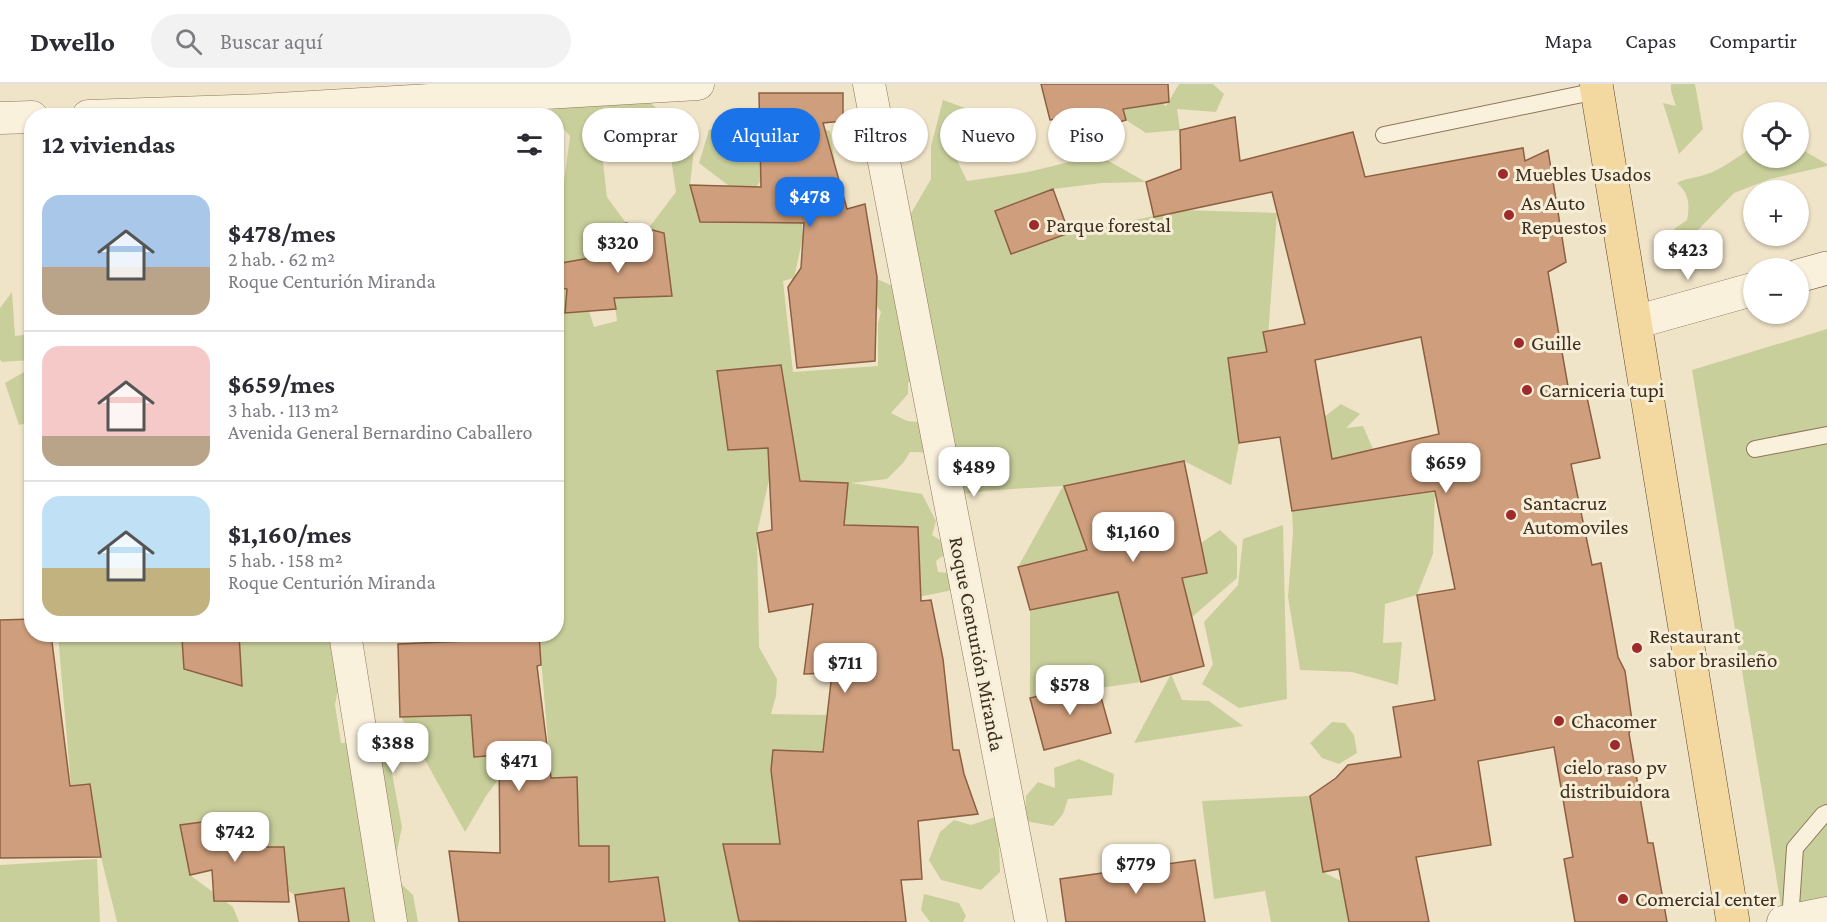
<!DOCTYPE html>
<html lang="es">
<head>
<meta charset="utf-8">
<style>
	body { margin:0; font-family:"Crimson Pro",serif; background:#f2f2f3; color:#2b2b33; height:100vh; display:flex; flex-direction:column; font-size:22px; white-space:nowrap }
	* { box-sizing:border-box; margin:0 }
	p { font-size:20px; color:#7c7c81 }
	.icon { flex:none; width:33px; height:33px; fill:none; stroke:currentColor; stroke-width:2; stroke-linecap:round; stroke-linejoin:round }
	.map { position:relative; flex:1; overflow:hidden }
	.sheet { position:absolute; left:24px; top:24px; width:540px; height:534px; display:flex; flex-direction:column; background:#fff; border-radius:24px; box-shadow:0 2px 4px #0004 }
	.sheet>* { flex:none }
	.top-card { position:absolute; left:582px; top:24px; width:570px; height:54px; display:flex; gap:12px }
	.controls { position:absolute; left:1743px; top:18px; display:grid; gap:12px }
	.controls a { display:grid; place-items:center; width:66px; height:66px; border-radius:50%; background:#fff; box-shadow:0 2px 4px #0004; font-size:30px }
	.price { position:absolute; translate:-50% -51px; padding:0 14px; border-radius:12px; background:#fff; color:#222; font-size:20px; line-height:39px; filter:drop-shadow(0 2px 3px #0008) }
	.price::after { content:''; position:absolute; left:50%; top:36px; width:18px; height:14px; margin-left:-9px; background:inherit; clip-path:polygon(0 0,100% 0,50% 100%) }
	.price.on { background:#1a73e8; color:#fff }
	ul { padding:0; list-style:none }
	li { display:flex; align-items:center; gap:18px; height:150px; padding:0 18px }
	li+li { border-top:2px solid #e1e1e2 }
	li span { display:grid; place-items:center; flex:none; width:168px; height:120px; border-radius:18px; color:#555 }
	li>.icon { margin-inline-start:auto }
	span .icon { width:72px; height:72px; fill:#fffc; stroke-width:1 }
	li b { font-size:26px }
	h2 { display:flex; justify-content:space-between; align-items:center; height:72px; padding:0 18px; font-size:26px }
	.tag { padding:0 21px; border-radius:27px; background:#fff; box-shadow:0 2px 4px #0004; font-size:21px; line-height:54px }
	.tag.on { background:#1a73e8; color:#fff }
	header { display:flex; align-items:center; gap:36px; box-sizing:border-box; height:84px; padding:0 30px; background:#fff; border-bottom:2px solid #e1e1e2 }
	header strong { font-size:28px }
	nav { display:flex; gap:33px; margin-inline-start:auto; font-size:21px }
	.search { width:420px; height:54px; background:#f2f2f3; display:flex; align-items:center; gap:15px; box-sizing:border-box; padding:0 21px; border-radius:33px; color:#7c7c81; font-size:22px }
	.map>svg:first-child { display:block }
	.green { fill:#c9cf9b; fill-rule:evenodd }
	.building { fill:#cf9f7d; stroke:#8d5f41; stroke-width:1.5; fill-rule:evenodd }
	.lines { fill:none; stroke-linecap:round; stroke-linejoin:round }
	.lane-casing { stroke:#8d765c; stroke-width:18 }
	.street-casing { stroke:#8d765c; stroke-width:33 }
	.secondary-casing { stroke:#6f573f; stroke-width:34 }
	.primary-casing { stroke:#5b4430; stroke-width:34 }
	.lane { stroke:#faf1dc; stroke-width:16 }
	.street { stroke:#faf1dc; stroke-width:32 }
	.secondary { stroke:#faf1dc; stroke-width:33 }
	.primary { stroke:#f3d9a0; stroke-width:33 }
	.poi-dot { fill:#9e2a2b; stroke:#f7eed8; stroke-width:2 }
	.labels { text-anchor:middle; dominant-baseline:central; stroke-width:6; stroke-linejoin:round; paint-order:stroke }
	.poi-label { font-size:21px; fill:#3d2e20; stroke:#f7eed8; text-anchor:start }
	.street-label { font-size:21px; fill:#3d2e20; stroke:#f7eed8 }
</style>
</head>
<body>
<header>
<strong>Dwello</strong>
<div class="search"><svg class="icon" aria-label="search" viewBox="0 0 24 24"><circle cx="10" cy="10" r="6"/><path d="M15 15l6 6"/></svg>Buscar aquí</div>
<nav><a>Mapa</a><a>Capas</a><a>Compartir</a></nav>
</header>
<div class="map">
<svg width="1827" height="838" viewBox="0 0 1827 838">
	<rect width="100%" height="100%" fill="#f0e4c8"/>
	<path class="green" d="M1179,0h34l11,10 -8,18 -39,-3 3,21 -34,3 -20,-13 -4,-17 14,-17 30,20z
		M1671,0h24l8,45 -24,25 -16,-51 13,3 -5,-15z
		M630,1l38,33 -40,2 -27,25 6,52 19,26 -2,29 -54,9 -5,52 24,-2 5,16 23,-6 -3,-23 58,-2 -6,-46 -18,-21 28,-37 -9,-61 29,2 -6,52 10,37h69l32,-9 2,24 -9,41 -11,3 10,91 85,-6v-43l3,-11 -20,-27 16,-6 41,18 -12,-75 25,-43v-33l12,-46 36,13 52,9 -31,18 -31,5 -14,11 12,25 61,-9 70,-17 48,27 -44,1 -49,6 -58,21 16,44 58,-21 115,-23 93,3 -10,139 -39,6 11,85 -8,42 -47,-24 -120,25 23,64 -69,17 45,-81 -68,4 -40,5 -8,-42 -37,-1 -6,10 -17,17 -36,4 71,11 14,27 -4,14 21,13 -17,13 2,11 12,1 3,17 -55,11 21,-36 -2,-38 -73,-2 4,-41 -79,-4 -12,53 2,114 18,32 -1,17 -5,18 57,1 58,33 -109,70 8,75 -23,12 4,17h-101l-7,-45 -70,7 -8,-33 -3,-73h-26l-12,-143 17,-1v-451l8,-1 6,-46 -13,-14 -1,-6 -6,-1 -2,-2 18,-15zM931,283l11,57 -35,-3 -16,-8 17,-19v-11zM773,666l39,2 -37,33z
		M738,38l22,7 43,-5 27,7 5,31 -44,10h-23l-12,15 -27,-1 -30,-23 10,-33z
		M1753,63l1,11h44l1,-10 28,16v2l-57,13 -36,14 -39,40 -15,1 -6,-5 13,-9c3,-15 2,-27 -10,-37 9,-5 18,-5 27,-8 18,-5 34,-19 49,-28z
		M12,208l3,44 16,-2v26l-29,2 -2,-3v-51z
		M1827,245v585l-45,-2 -90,-542z
		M31,284v54l-12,3 -14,-42z
		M1341,320l19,10 -14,14 17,-2 10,23 -41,10 -8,-42z
		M1435,408l-2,62 -16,41 -32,9 -2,39 19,-1 -4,43 -46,-13 -52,-2 -12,-73 5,-64 -1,-22z
		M1283,441l4,174 -48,9 -37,-24 11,-20 -9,-42 34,-37 5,-46z
		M1220,446l17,16v32l-45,39 -63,16 12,49 -111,16v-88l177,-37 -6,-30z
		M58,551h123l3,34 57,17 -2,-51h109l-13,70 6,38 45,-2 16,86 -10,48 21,20 5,27h-69l-5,-34 -49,7 -51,-31 -5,-47 -59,9 10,49 43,32 6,15h-122l-16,-65 -12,-73 -18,2z
		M1171,590l11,26 27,1 34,25 -109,17z
		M405,604l66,23 3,46 25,-2 -1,25 -12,16 -21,36 -65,-117z
		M1332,638l13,1 9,12 3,18 -18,11 -17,-6 -12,-15z
		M1079,675l35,15 -2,21 -44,4 -5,15 -10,12 -28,-5 1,-25 12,-14 17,6 -1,-20z
		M1310,712l13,76 18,9 8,41h-78l-6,-31 -51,8 -12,-98z
		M998,732l2,56 -19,18 -40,-10 -12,-20 11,-28 14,-12 17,5z
		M97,775l3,63h-100v-57z
		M924,810l35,9 7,13 -3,6h-33l-9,-12z"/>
	<path class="building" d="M1041,0h127l1,18 -46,7 3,11 -29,9 -5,-15 -42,6z
		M759,9h84v28l-20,2 24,86 18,-5 12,73 -2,84 -78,7 -9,-81 13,-19 3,-45 -104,-1 -10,-37 71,2z
		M1235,33l5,44 113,-29 12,45 158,-29 2,13 23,-11 18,112 -18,10 21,120 16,-4 15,70 -29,6 21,101 9,-2 17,94 7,14 7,50 -3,13 19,109h5l14,79h-92l-11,-63 9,-2 -19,-110 -76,14 13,84 -75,12 13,65h-80l-10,-53 -16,3 -13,-76 26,-18 12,-13 53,-8 -8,-50 42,-7 -18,-105 38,-6 -20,-98 -143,20 -12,-74 -41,6 -11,-85 39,-6 -4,-20 42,-8 -33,-132 -118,25 -8,-35 35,-13 -1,-39zM1421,253l18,97 -107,25 -17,-99z
		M1053,105l16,44 -58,21 -16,-43z
		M626,139l38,10 8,63 -58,2 2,11 -51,4 2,-24 -11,-2v-23l68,-12z
		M781,281l19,116 48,2 -4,42 74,2 3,74 10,-1 12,59 10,91h6l5,24 14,40 -60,7 4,58 -21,1 5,42 -167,-1 -16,-77h57l-9,-74 2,-20 50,2 9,-79 -28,1 9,-70 -44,8 -12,-79 15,-3 -4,-82 -40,2 -11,-79z
		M1184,377l23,112 -25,5 22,88 -63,16 -23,-90 -88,18 -12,-43 69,-17 -23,-64z
		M32,535v15h19l19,152 20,-2 11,73 -101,1v-238z
		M239,550l3,52 -58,-17 -2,-30z
		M492,550h47l2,31 -4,1 14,112 26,-1 2,69h30v36l49,-5 7,45h-206l-10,-71 51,2 -1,-98 -25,2 -3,-42 -71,2 -2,-73 93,-4z
		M1097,599l14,50 -67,17 -14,-52z
		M240,733l3,30h41l5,55 -75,-1 -2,-31 -22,5 -10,-50z
		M1195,776l10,62h-139l-6,-43z
		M344,804l5,34h-50l-4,-27z"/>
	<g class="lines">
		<g class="lane-casing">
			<path id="lane" d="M1384,51l213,-44
				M1755,365l72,-14
				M1790,837l5,-73 28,-33 4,-2"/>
		</g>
		<g class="street-casing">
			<path id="street" d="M869,0l162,838
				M88,32l173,-6 437,-26
				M0,34l32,-1
				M345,550l46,288
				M1783,838l44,-9"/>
		</g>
		<g class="secondary-casing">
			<path id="secondary" d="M1798,192l29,-8
				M1636,238l118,-33"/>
		</g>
		<g class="primary-casing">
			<path id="primary" d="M1596,0l137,838"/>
		</g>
		<use href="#lane" class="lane"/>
		<use href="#street" class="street"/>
		<use href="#secondary" class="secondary"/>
		<use href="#primary" class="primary"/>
	</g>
	<g class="poi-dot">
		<circle cx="1503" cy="90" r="6"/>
		<circle cx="1509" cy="131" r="6"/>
		<circle cx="1034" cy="141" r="6"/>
		<circle cx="1519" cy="259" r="6"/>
		<circle cx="1527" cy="306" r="6"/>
		<circle cx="1511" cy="431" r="6"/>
		<circle cx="1637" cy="564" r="6"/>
		<circle cx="1559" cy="637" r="6"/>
		<circle cx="1615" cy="661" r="6"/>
		<circle cx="1623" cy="815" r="6"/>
	</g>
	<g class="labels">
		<g class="poi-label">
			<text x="1515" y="90">Muebles Usados</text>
			<text x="1521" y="119">As Auto<tspan x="1521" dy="24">Repuestos</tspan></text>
			<text x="1046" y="141">Parque forestal</text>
			<text x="1531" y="259">Guille</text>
			<text x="1539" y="306">Carniceria tupi</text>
			<text x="1523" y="419">Santacruz<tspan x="1523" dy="24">Automoviles</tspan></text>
			<text x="1649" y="552">Restaurant<tspan x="1649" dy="24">sabor brasileño</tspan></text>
			<text x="1571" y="637">Chacomer</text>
			<text x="1615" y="683" text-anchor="middle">cielo raso pv<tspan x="1615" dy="24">distribuidora</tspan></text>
			<text x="1635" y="815">Comercial center</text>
		</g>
		<g class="street-label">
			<text transform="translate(977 560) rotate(79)">Roque Centurión Miranda</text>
		</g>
	</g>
</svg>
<div class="controls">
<a><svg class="icon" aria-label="locate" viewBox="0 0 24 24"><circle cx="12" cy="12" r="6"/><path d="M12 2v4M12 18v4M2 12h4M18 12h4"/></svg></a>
<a>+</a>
<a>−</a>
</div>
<b class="price on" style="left:810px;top:144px">$478</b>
<b class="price" style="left:618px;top:190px">$320</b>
<b class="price" style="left:1688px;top:197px">$423</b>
<b class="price" style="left:1446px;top:410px">$659</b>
<b class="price" style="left:974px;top:414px">$489</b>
<b class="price" style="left:1133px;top:479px">$1,160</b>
<b class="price" style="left:845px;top:610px">$711</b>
<b class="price" style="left:1070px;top:632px">$578</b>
<b class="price" style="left:393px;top:690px">$388</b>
<b class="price" style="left:519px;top:708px">$471</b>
<b class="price" style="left:235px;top:779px">$742</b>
<b class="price" style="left:1136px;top:811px">$779</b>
<div class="top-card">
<a class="tag">Comprar</a>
<a class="tag on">Alquilar</a>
<a class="tag">Filtros</a>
<a class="tag">Nuevo</a>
<a class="tag">Piso</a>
</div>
<section class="sheet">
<h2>12 viviendas<svg class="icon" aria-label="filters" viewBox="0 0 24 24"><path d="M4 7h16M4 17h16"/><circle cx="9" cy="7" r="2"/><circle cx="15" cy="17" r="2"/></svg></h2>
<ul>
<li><span style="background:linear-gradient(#a9c7e8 60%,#b9a48a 0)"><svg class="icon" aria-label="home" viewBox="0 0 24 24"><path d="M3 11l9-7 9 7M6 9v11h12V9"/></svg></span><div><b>$478/mes</b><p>2 hab. · 62 m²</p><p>Roque Centurión Miranda</p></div></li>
<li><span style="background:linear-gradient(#f6c9c9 75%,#b9a48a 0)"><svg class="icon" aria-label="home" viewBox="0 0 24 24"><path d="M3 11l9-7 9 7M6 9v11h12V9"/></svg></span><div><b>$659/mes</b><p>3 hab. · 113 m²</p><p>Avenida General Bernardino Caballero</p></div></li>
<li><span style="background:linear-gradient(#bfe0f5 60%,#c2b280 0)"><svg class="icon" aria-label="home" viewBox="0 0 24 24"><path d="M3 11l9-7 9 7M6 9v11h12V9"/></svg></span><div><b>$1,160/mes</b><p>5 hab. · 158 m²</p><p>Roque Centurión Miranda</p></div></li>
</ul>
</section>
</div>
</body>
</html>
